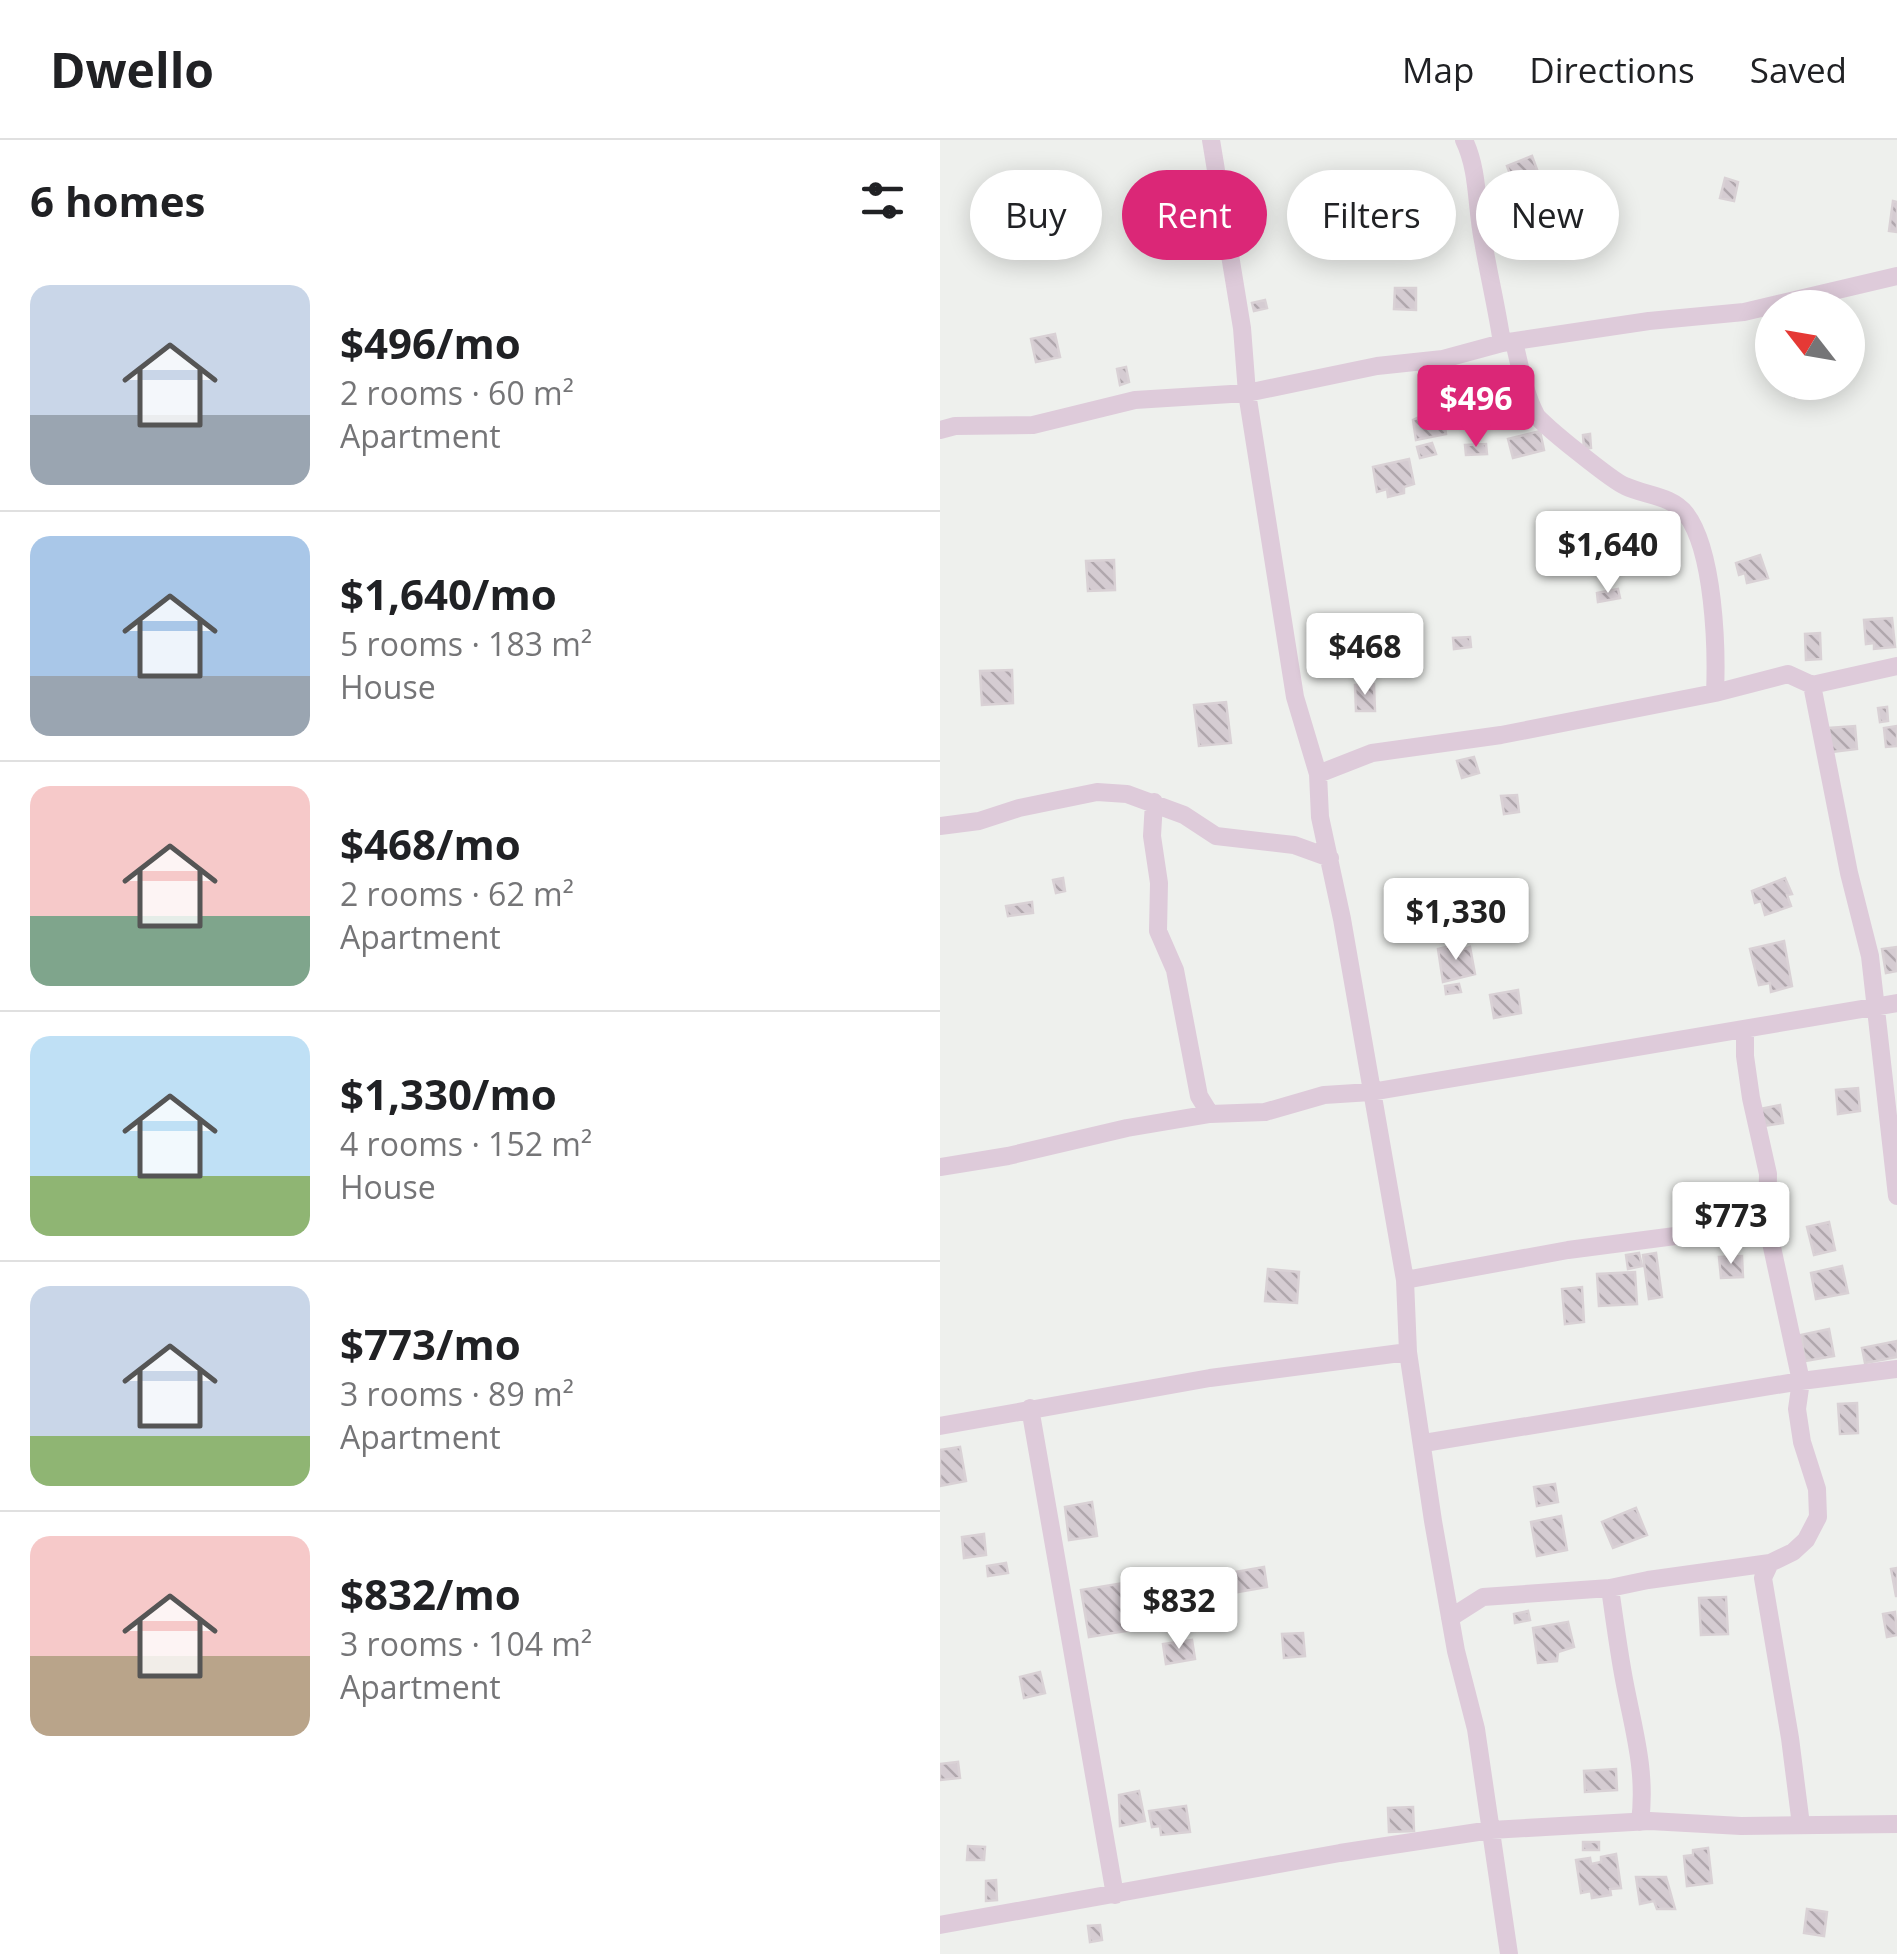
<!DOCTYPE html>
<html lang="en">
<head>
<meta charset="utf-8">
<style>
	body { margin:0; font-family:"Open Sans",sans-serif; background:#f2f2f2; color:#202124; height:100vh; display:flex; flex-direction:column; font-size:38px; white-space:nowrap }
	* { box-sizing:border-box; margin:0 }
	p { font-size:32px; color:#757577 }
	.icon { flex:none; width:55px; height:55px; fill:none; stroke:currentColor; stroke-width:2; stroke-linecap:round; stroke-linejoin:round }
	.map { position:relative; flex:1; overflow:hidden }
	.side { display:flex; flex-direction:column; background:#fff; width:940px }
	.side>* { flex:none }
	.top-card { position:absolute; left:30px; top:30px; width:775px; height:90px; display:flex; gap:20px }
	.needle { width:65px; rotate:301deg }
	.buttons { position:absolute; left:815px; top:150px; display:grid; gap:20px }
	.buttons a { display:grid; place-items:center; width:110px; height:110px; border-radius:50%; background:#fff; box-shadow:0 5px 25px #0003; font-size:50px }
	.price { position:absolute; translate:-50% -85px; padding:0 22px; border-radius:10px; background:#fff; color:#222; font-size:32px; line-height:65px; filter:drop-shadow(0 2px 5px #0008) }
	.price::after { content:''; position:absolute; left:50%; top:60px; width:30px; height:22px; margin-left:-15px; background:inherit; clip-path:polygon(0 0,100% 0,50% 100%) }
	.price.current { background:#db2777; color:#fff }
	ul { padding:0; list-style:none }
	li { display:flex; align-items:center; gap:30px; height:250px; padding:0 30px }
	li+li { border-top:2px solid #e0e0e0 }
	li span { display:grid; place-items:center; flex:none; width:280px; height:200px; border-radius:20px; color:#555 }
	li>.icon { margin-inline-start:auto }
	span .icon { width:120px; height:120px; fill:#fffc; stroke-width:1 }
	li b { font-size:42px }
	h2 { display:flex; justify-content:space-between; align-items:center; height:120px; padding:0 30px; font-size:42px }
	.tag { padding:0 35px; border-radius:45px; background:#fff; box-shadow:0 5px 25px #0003; font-size:35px; line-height:90px }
	.tag.current { background:#db2777; color:#fff }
	header { display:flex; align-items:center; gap:60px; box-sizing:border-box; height:140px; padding:0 50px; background:#fff; border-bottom:2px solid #e0e0e0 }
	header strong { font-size:48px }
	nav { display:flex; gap:55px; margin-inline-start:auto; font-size:35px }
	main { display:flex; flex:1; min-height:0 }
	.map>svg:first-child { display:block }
	.building { fill:url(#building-back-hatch); stroke:#d9d1d5; stroke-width:2.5 }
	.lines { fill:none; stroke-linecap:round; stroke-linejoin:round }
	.minor { stroke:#decbda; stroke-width:18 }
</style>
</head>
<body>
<header>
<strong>Dwello</strong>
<nav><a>Map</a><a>Directions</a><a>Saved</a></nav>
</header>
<main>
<section class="side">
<h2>6 homes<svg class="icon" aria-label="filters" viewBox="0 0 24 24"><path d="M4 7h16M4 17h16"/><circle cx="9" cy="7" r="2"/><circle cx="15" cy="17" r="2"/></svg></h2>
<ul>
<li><span style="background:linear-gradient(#c9d6e8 65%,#9aa5b1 0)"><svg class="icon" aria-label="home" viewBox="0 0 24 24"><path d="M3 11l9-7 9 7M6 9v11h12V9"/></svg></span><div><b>$496/mo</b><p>2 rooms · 60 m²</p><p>Apartment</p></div></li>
<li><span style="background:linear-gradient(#a9c7e8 70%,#9aa5b1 0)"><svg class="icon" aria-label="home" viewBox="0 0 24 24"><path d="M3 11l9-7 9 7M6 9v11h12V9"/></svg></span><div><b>$1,640/mo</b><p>5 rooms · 183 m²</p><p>House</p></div></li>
<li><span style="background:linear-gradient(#f6c9c9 65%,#7fa58c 0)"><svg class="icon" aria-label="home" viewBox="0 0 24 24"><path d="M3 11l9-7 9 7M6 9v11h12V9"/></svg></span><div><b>$468/mo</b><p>2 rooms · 62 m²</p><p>Apartment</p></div></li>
<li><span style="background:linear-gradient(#bfe0f5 70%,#8fb573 0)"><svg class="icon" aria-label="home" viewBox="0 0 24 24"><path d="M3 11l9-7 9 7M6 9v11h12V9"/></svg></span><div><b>$1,330/mo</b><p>4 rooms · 152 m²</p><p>House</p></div></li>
<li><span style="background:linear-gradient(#c9d6e8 75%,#8fb573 0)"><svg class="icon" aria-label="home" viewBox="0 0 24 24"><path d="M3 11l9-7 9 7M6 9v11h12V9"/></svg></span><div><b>$773/mo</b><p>3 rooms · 89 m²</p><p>Apartment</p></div></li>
<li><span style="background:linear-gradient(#f6c9c9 60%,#b9a48a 0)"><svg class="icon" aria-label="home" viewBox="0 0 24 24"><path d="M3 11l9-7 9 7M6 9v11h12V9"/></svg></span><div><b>$832/mo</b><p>3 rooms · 104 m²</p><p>Apartment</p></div></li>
</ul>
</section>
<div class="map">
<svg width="957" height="1814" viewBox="0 0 957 1814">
	<defs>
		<pattern id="building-back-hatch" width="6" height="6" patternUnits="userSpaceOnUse" patternTransform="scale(2.5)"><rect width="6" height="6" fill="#d5ccd2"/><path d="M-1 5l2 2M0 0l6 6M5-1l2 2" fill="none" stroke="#b0a7ad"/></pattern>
	</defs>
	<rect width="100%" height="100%" fill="#eef0ed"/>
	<path class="building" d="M592,16l11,30 -25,9 -11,-29z
		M785,38l13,4 -4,19 -14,-3z
		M231,42l2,46 -22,2 -3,-47z
		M123,50h28v23h-27z
		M953,61l4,1v30l-8,-1z
		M455,148h21v22l-22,-1z
		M325,160l2,8 -13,3 -2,-8z
		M115,194l5,23 -24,5 -5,-23z
		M186,227l3,15 -9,3 -3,-16z
		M873,243l2,9 -20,5 -2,-9z
		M495,267v7l8,-2 3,22 -30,6 -3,-20 6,-3v-7z
		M600,291l4,19 -31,8 -5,-19z
		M650,294l1,14 -7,1 -1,-14z
		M492,303l4,11 -16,4 -3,-11z
		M546,304l1,10 -21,1 -1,-10z
		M469,319l5,25 -10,3v6l-16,4 -1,-8 -10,3 -4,-25z
		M820,415l8,23 -21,5 -2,-10 -6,2 -3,-12z
		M174,420l1,30 -27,1 -2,-30z
		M678,449l2,9 -22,4 -1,-9z
		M952,478l3,29 -21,2v-6l-8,1 -2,-24z
		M880,493l1,26 -15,1 -1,-26z
		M530,497l1,10 -17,2 -1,-11z
		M72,530l1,33 -31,2 -2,-34z
		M434,544l1,27h-19l-1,-26z
		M286,562l5,41 -32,3 -5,-41z
		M947,567l1,14 -8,1 -2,-14z
		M915,586l2,23 -26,3 -2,-24z
		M957,586v20l-11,1 -2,-19z
		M534,617l5,16 -17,5 -5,-17z
		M577,655l2,17 -15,2 -3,-18z
		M123,738l2,13 -9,2 -3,-13z
		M845,738l7,16 -5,1 4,11 -26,9 -4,-14 -6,2 -3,-12z
		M92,762l1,11 -25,3 -2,-10z
		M844,801l8,45 -21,6 -1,-9 -11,2 -9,-36z
		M519,804l2,6 9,-3 5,27 -32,8 -5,-33z
		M957,807v24l-11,2 -4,-24z
		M519,844l2,8 -15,2 -1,-8z
		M578,850l3,23 -27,5 -4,-23z
		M918,948l2,23 -22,3 -2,-24z
		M840,965l3,18 -20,3 -3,-17z
		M889,1082l6,28 -21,5 -7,-28z
		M699,1113l3,13 -14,3 -2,-14z
		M716,1113l6,44 -13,2 -6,-44z
		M802,1116l1,21 -22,1 -2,-21z
		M902,1126l6,27 -32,6 -5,-26z
		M328,1129l31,3 -2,31 -32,-2z
		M695,1132l2,32 -38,2 -2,-32z
		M642,1147l2,35 -19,2 -3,-35z
		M889,1189l5,27 -29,5 -4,-26z
		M957,1201v16l-32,6 -3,-15z
		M917,1263l1,30 -18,1 -2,-30z
		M20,1307l6,34 -26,5v-36z
		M615,1344l3,18 -21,4 -3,-19z
		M152,1362l5,34 -28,4 -4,-33z
		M696,1368l11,27 -34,13 -11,-26z
		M621,1376l6,34 -30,6 -6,-34z
		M44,1394l2,21 -22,3 -2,-21z
		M66,1423l2,10 -20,3 -1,-10z
		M324,1427l3,20 -29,5 -3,-20z
		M957,1428v28h-1l-5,-27z
		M239,1437l1,23 -28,2 -1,-24z
		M184,1443l8,47 -43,7 -8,-47z
		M786,1457l2,37 -27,1 -2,-37z
		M588,1471l2,9 -15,3 -1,-9z
		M955,1472l2,23 -10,2 -4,-23z
		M628,1482l6,25 -16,5 -1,9 -19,2 -5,-35z
		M363,1493l2,23 -21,2 -2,-24z
		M252,1500l3,19 -29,5 -3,-20z
		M100,1532l5,21 -21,5 -4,-21z
		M18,1622l2,16 -20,2v-16z
		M676,1629l1,21 -32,2 -1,-21z
		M199,1651l6,30 -25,5 -1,-31z
		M246,1666l4,26 -29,3 -1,-9 -8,1 -3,-16z
		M473,1667l1,24 -25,1 -1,-24z
		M643,1702h16v8h-16z
		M28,1706l17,1 -1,13h-17z
		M768,1708l4,35 -25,3 -3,-30 9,-1v-5z
		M676,1714l5,34 -11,1 1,6 -19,3 -1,-7 -10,2 -5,-33 14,-2 1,6 10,-2v-5z
		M696,1737h30l9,32h-18l-3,-8 -14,3z
		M56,1740l1,20 -11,1v-20z
		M867,1769l20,3 -3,24 -20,-3z
		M160,1785l2,15 -12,2 -2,-16z"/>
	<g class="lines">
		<path class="minor" d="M271,0l31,188 5,65 48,304 23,77 2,43 22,102 63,361 3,72 25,169 23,130 20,78 33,225
			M524,0c15,31 12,67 19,101 6,35 14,68 19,102
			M574,202c6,24 10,50 22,73 4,8 78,67 89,71 21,10 46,9 61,28 28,37 31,133 29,179
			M0,290l15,-4 78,-1 102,-25 112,-7 130,-27 66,-7 59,-16 147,-22 95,-9 153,-36
			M872,545l37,188 21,83 27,240
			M378,634l54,-21 129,-18 214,-42 73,-19 24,11 85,-19
			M214,662l-2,34 7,47 -1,48 17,39 24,126 11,18
			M0,686l39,-5 40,-13 78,-16 30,2 57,21 32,21 78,9 36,13
			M805,889v27l6,42 17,76 -1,50
			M0,1027l68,-11 119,-28 83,-14 55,-2 59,-17 47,-3 526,-89
			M465,1140l163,-30 199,-26 34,157 -4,28 5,33 15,47 1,28 -12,23 -13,12 -23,11 -7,15 27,160 11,87
			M90,1268l85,487
			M0,1286l270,-48 198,-26
			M484,1303l377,-62 96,-12
			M670,1448c4,29 8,58 13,86 9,51 24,95 17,148
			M510,1478l33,-21 127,-9 38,-8 122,-17
			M0,1785l400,-72 151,-23 159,-9 91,5 156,-2"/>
	</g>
</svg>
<div class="buttons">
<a><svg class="needle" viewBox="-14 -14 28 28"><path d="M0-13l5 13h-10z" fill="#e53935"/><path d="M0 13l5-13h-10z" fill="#757577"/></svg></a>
</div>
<b class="price current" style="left:536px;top:310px">$496</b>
<b class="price" style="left:668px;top:456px">$1,640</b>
<b class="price" style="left:425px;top:558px">$468</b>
<b class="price" style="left:516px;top:823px">$1,330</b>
<b class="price" style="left:791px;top:1127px">$773</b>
<b class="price" style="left:239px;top:1512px">$832</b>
<div class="top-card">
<a class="tag">Buy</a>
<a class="tag current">Rent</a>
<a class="tag">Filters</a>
<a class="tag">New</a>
</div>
</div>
</main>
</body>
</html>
